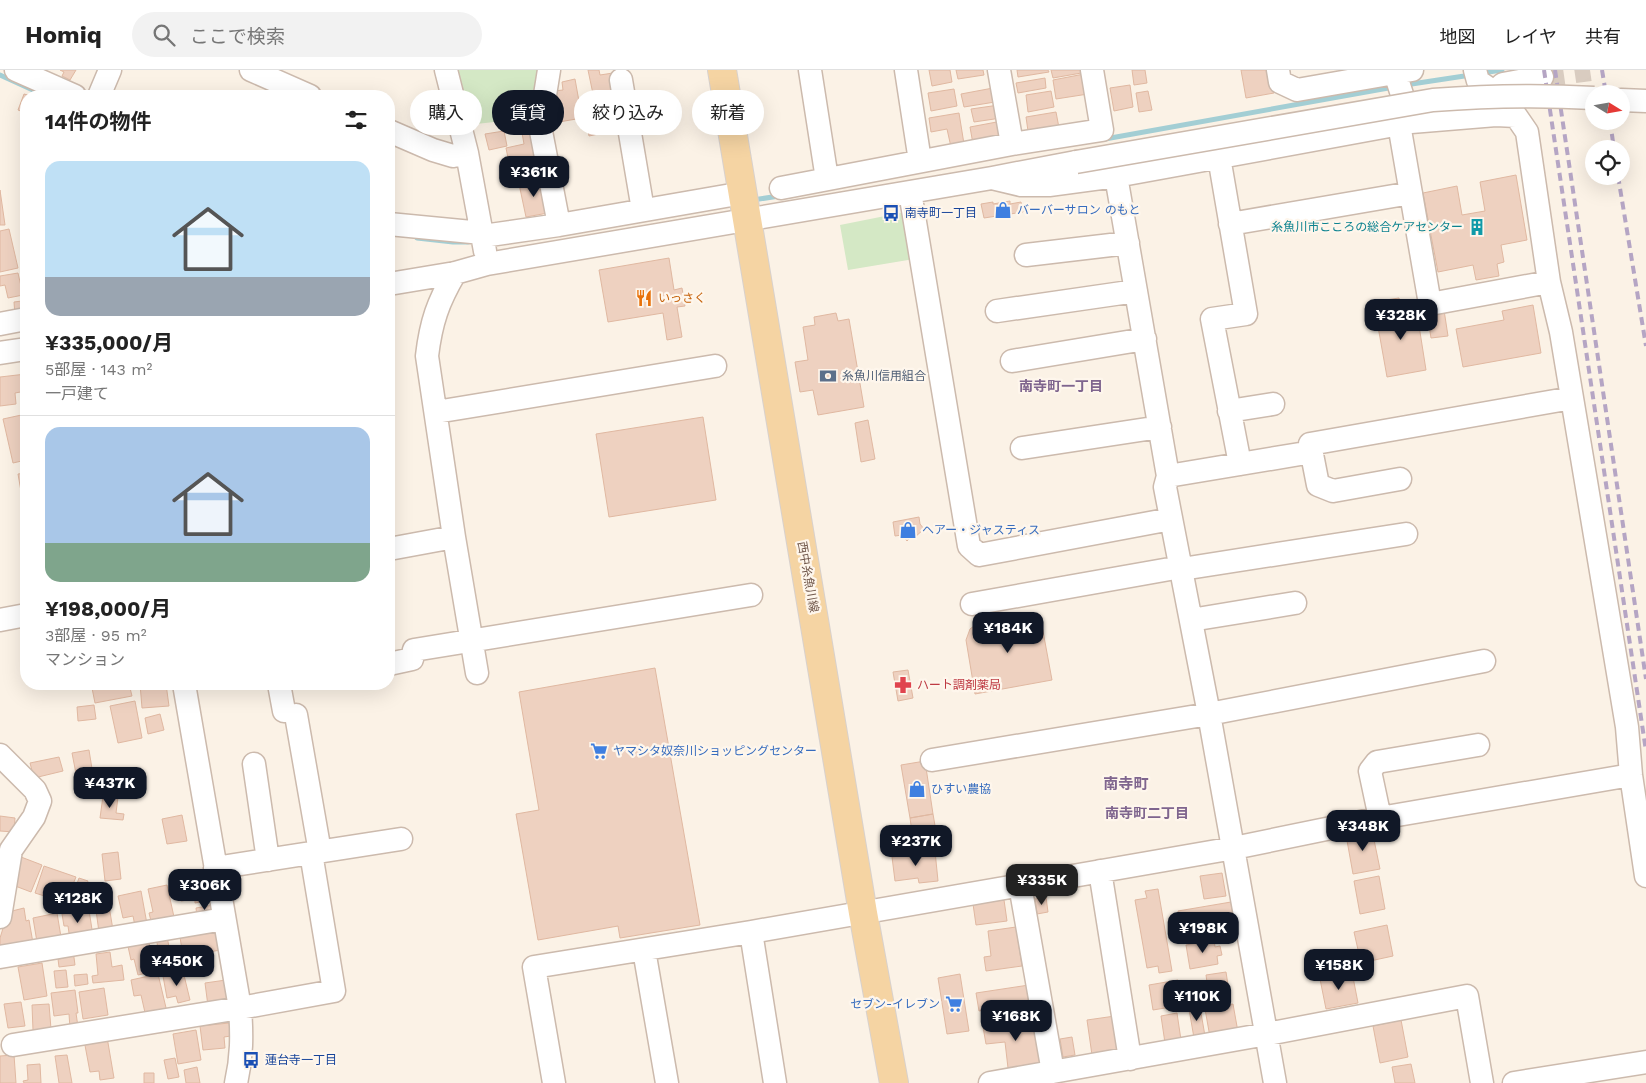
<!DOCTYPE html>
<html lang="ja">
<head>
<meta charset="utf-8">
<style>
	body { margin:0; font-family:"Work Sans","Noto Sans JP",sans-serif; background:#f2f2f2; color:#222; height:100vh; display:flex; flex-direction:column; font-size:19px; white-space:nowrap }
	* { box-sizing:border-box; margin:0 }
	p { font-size:16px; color:#767676 }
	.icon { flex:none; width:28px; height:28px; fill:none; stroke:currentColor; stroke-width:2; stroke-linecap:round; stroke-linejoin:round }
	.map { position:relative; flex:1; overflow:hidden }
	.drawer { position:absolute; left:20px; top:20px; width:375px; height:600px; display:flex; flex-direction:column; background:#fff; border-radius:20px; box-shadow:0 5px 20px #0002 }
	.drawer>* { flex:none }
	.banner { position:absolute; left:410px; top:20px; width:475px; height:45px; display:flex; gap:10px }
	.needle { width:32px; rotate:101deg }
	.controls { position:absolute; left:1585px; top:15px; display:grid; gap:10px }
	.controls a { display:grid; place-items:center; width:45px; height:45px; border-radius:50%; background:#fff; box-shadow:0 5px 20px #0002; font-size:25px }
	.price { position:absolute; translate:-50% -42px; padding:0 11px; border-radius:10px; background:#111827; color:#fff; font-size:16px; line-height:32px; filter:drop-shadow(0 1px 2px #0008) }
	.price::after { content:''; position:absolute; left:50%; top:30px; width:15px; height:11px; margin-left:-8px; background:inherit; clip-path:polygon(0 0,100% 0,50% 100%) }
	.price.current { background:#222; color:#fff }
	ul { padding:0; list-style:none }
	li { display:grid; align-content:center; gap:10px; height:265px; padding:0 25px }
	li+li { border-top:1px solid #e0e0e0 }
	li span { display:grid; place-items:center; height:155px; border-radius:15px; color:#555 }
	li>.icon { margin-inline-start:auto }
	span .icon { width:90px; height:90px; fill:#fffc; stroke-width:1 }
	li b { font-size:21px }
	h2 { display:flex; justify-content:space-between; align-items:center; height:60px; padding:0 25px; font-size:21px }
	.pill { padding:0 18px; border-radius:22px; background:#fff; box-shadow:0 5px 20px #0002; font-size:18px; line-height:45px }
	.pill.current { background:#111827; color:#fff }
	header { display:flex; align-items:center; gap:30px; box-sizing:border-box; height:70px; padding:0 25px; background:#fff; border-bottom:1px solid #e0e0e0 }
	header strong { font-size:24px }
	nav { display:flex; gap:28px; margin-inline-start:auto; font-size:18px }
	.search { width:350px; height:45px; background:#f2f2f2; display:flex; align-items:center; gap:12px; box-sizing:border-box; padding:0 18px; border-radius:28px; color:#767676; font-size:19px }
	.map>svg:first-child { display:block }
	.green { fill:#d4e8c5 }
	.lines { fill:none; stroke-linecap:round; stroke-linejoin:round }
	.stream { stroke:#a3ced4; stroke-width:5 }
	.building { fill:#eed1c0; stroke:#e0b8a1 }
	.minor-tunnel { stroke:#d9ccc0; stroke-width:22; stroke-dasharray:22 11; stroke-linecap:butt }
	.minor-casing { stroke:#ccbaad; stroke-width:25 }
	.major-casing { stroke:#d8d1cd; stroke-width:30 }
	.minor { stroke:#fff; stroke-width:22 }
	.major { stroke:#f5d4a3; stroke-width:28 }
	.rail { stroke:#b5a5c4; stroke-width:4; stroke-dasharray:8 5; stroke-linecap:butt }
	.minor-bridge-casing { stroke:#ccbaad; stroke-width:25; stroke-linecap:butt }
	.minor-bridge { stroke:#fff; stroke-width:22 }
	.labels { text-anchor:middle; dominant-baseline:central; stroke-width:4.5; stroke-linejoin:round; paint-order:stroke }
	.shop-label { font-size:12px; fill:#366cbe; stroke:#fef6ec; text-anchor:start }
	.transit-label { font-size:12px; fill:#164399; stroke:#fef6ec; text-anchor:start }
	.culture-label { font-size:12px; fill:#0d838f; stroke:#fef6ec; text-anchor:end }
	.food-label { font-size:12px; fill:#c56008; stroke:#fef6ec; text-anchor:start }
	.service-label { font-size:12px; fill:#4e5e75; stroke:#fef6ec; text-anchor:start }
	.street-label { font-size:12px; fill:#72594d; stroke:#fef6ec }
	.health-label { font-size:12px; fill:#be3a42; stroke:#fef6ec; text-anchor:start }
	.neighbourhood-label { font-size:14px; font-weight:bold; fill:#7f658e; stroke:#fef6ec }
	.quarter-label { font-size:15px; font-weight:bold; fill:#7f658e; stroke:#fef6ec }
</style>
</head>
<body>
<header>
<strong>Homiq</strong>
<div class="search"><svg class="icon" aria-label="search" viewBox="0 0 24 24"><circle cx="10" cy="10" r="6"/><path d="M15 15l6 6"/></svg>ここで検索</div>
<nav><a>地図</a><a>レイヤ</a><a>共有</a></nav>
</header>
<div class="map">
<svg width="1646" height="1013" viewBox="0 0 1646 1013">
	<rect width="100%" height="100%" fill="#fbf2e6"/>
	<path class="green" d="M453,0h86l-7,48 -65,7z
		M905,142l9,47 -66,11 -8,-45z"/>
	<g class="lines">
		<path class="stream" d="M1482,3l20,-3
			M0,5l46,21
			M1405,15l66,-10
			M1105,69l289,-52
			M753,130l26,-4
			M417,168l36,4h15"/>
	</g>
	<path class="building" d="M60,0h16l-6,10 -8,-4 2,-4z
		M588,0h11l1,5 13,-2 6,33 -28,5 -3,-16 5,-1z
		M929,0h21l2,12 -20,4z
		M956,0h27l1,5 -26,4z
		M1017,0h31l1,2 -31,5z
		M1051,0h35l1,2 -34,6z
		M1132,0h13l2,13 -13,2z
		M1241,0h29l4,23 -28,5z
		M1084,4l4,20 -32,5 -3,-19z
		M1045,8l1,10 -28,5 -2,-10z
		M575,9l7,39 -23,4 -5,-31 9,-1 -1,-8z
		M1130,15l3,22 -19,4 -4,-23z
		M993,18l2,14 -31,5 -3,-13z
		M954,19l3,17 -26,5 -3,-18z
		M1051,21l3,16 -26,5 -2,-17z
		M1148,21l4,19 -13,2 -3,-19z
		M24,24l7,2h-5v17l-8,-3z
		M999,35l2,13 -27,4 -3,-13z
		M599,42l4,21 -14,3 -4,-21z
		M1056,42l4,21 -31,5 -3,-21z
		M959,43l5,31 -13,3 -4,-18 -16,3 -2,-14z
		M1002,51l3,18 -32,5 -3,-17z
		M504,61l3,15 -18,4 -4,-16z
		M532,61l9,41 -29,6 -6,-30 18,-4 -2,-11z
		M1516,105l11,65 -26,5 3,17 -7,2 2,12 -23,4 -3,-15 -35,7 -15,-79 34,-7 5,29 23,-4 -5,-29z
		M541,109l7,34 -22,4 -7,-33z
		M0,120l5,35h-5z
		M1010,131v3l11,-2 2,10 -39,6 -3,-14 12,-2v2z
		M9,159l9,39 -18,4v-41z
		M669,188l5,32 8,-2 3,18 -8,1 5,30 -15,3 -4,-27 -55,9 -9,-52z
		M18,203l5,22 -15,3 -3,-13 -5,1v-10z
		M1399,228l4,18 14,-3 9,57 -39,7 -10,-56 12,-3 -3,-18z
		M22,231l1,13 -8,1 -1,-13z
		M1533,235l8,48 -78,14 -7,-38 48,-9 -2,-9z
		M1444,240l4,26 -17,2 -4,-25z
		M836,243l2,8 11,-2 15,88 -46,8 -5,-25 -13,2 -5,-30 13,-2 -5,-33 12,-2 -1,-8z
		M26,304v17l-11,2 1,11 -16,2v-29z
		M26,344v46l-13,3 -10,-44z
		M703,347l13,83 -107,17 -13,-83z
		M868,350l7,39 -14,3 -6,-39z
		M26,403v23l-4,1 -4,-23z
		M919,447l1,7 4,5 -10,9 -2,-2 -5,5 -5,-6 -7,1 -2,-14z
		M1040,545l12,65 -77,14 -9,-54 4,-11 4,-3z
		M655,598l45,257 -80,13 -2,-12 -80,14 -22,-126 23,-4 -20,-118z
		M908,600l5,28 -15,3 -5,-29z
		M114,614h15l3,12 -37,7 -3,-15z
		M140,614h26l3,22 -27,2z
		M135,631l7,37 -24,5 -8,-37z
		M94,635l2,14 -18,2 -1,-14z
		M160,644l4,16 -16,4 -3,-16z
		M89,680l5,31 -16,3 -6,-31z
		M59,687l4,14 -29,7 -4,-15z
		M925,691l8,53 -23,4 -9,-53z
		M103,726l15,1 -2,16 8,1 -1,6 -23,-2z
		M933,744l5,29 -24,3 -4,-28z
		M182,745l5,26 -20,3 -5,-25z
		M0,746l15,2 -1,14 -14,-1z
		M1372,760l8,39 -27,5 -7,-39z
		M935,781l3,30 -19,2 -1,-5 -23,3 -3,-24z
		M118,782l3,27 -16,2 -3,-27z
		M21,787l21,8 -11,27 -21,-8z
		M44,796l32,11 -5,12 -12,-4 -5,14 -19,-6z
		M1222,803l4,23 -22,3 -4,-23z
		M1379,806l6,33 -25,5 -6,-33z
		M207,807l4,23 -16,3v-4l-14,2 -3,-16 13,-2 -1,-3z
		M79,808l9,3 -4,11 -9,-3z
		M167,815l7,32 -22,8 -3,-12 4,-1 -5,-23z
		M1158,819l14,82 -13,2 -1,-7 -11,2 -12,-68 12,-2 -2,-7z
		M141,821l6,33 -12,2 -2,-10 -10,2 -5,-22z
		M107,824l6,36 -14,2 -5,-36z
		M1046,827l2,15 -11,2 -2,-15z
		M1004,830l3,21 -31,4 -3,-21z
		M1231,832l2,13 -12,3 2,12 -41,7 -4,-26z
		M213,835l1,10 -17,2 -1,-9z
		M24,838l2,13 3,-1 4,23 -33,7v-12l4,-13 6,-1 -2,-12z
		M89,840l4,26 -23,4 -2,-14h-4l-2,-12z
		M57,843l4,24 -24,5 -4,-24z
		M217,855l4,25 -38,6 -4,-25z
		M1387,855l6,31 -32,7 -7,-31z
		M1016,857l6,39 -36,5 -2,-14 7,-1 -3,-25z
		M167,866l5,28 -11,2 -5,-29z
		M148,868l7,33 -17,4 -4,-16 -3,1 -4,-18z
		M1214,870l1,7 5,-1 2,9 -5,1 1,8 -28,5 -4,-24z
		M73,880l2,15 -16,2 -1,-8 6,-1 -1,-7z
		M110,882l2,15 10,-2 2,15 -31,3 -1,-7 6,-1 -2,-21z
		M42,893l5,33 -23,4 -6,-33z
		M66,900l2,17 -12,1 -2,-17z
		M183,901l7,29 -12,3 -2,-7 -9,2 -4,-22z
		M1226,902l4,26 -6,2 -1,-5 -14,2 -3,-22z
		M1352,902l6,31 -32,6 -6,-30z
		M87,904l1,10 -13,2 -1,-11z
		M158,904l9,38 -21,5 -5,-22 -7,1 -3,-16z
		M960,904l9,57 -22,3 -9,-56z
		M226,910l4,23 -22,3 -3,-23z
		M1178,910l5,25 -30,5 -4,-25z
		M1029,915l4,27 -36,5 -1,-9 -17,3 -3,-18z
		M104,918l4,27 -25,4 -4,-27z
		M75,920l3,23h-2l2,14 -8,1 -1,-14 -15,2 -3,-23z
		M21,932l4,24 -17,2 -4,-24z
		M49,934l2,25 -18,1 -1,-25z
		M1233,934l5,28 -28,5 -5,-28z
		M1200,937l5,29 -11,2 -5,-29z
		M1177,943l4,27 -16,3 -4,-27z
		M1115,946l5,35 -28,4 -5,-35z
		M1033,949l7,45 -32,4 -3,-26 -19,2 -3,-17z
		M1401,950l7,37 -28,6 -7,-37z
		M229,953l2,13 -7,1 1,11 -22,2 -3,-24z
		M196,960l5,30 -23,4 -5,-30z
		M107,967l7,41 -14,2 -1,-9 -9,1 -6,-32z
		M1072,967l3,18 -12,2 -3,-18z
		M14,985l2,28h-16v-27z
		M67,985l5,28h-13l-4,-27z
		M175,988l4,19 -11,2 -4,-19z
		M40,994l1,19h-17l-1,-2 5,-1 -1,-15z
		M1411,994l4,19h-20l-3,-16z
		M197,997l3,16h-14l-2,-13z
		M144,1003h10v10h-10z"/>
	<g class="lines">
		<path class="minor-tunnel" d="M1542,7l48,-7"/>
		<g class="minor-casing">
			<path id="minor" d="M16,0l59,26
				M251,0l59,26
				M446,0l21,83 18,98
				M549,0l-9,56 19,99
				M810,0l17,109
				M906,0l14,91
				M999,0l13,74
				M1278,0l2,12 17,8 115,-20
				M1475,0l3,11 16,11
				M1395,3l16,49
				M621,10l22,130
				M99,26l11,-26
				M1621,30l25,1
				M1496,44l-2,-22 9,-8 39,-7
				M1399,54l31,180 119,-22
				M389,61l44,19 20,6 14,-3
				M1219,87l27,157 -34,5 28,145
				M1116,106l52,300 -3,11 44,227 66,369
				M992,108l29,7h28l67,-9 295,-54 85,-7 20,1 11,16 22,150 12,50 66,395 4,48 15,101
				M781,118l231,-44 90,-14 -10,-60
				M910,122l59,354 10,9 192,-36
				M389,154l93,9
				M1230,154l181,-31
				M483,166l76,-11 184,-32
				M1026,185l102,-12
				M389,214l66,-11 32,-9 505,-86 84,-16
				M997,241l139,-20
				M0,254l26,-5
				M0,283l26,-4
				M1012,291l133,-22
				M1229,341l44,-7
				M436,342l279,-46
				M1022,378l138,-21
				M1168,406l144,-24
				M1400,409l-67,12 -15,-6 -8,-41 262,-46
				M454,467l23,136
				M389,479l65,-12 -27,-181c4,-34 11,-54 28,-83
				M1182,499l224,-35
				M972,534l209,-37
				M0,550l26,-5
				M1191,550l104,-17
				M389,594l23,-5 2,-9 337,-55
				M184,614l56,324c2,27 2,49 -4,75
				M279,614l5,27
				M296,645l24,137
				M0,685l35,35 5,11 -6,16 -23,33 -11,67
				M932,690l277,-46 275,-53
				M254,694l14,96
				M1380,748l-10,-47 7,-9 101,-17
				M215,798l186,-29
				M1100,801l30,188
				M1020,815l33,187
				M751,862l24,151
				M644,880l23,133
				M0,887l224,-38
				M13,975l227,-37 94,-17 -23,-138
				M554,1013l-20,-116 217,-35 483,-84 146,-30 251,-43
				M990,1013l277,-49 200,-38 15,87
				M1514,1013l132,-21"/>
		</g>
		<g class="major-casing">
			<path id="major" d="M722,0l141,843 31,170"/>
		</g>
		<use href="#minor" class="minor"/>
		<use href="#major" class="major"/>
		<path class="rail" d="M1544,0l102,681
			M1555,0l91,609
			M1602,0l4,24
			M1610,51l4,28
			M1618,106l28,170"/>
		<g class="minor-bridge-casing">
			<path id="minor-bridge" d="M1076,92l357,-62c54,-4 107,-5 161,-2"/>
		</g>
		<use href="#minor-bridge" class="minor-bridge"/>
	</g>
	<defs>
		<g id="shop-bare" transform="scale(1.35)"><path d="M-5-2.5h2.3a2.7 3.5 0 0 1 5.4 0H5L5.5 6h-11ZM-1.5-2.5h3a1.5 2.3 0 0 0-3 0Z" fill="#3f7fe0" stroke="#fef6ec" stroke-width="2.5" paint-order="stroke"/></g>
		<g id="bus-bare" transform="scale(1.35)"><path d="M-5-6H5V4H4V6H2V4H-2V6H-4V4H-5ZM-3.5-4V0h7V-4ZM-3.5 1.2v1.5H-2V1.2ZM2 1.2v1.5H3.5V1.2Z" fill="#1a4fb4" stroke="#fef6ec" stroke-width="2.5" paint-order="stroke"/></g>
		<g id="building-bare" transform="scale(1.35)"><path d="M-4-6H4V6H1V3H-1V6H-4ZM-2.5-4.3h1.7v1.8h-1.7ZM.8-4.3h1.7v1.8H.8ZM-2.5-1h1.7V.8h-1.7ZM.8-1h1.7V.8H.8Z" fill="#0f9aa8" stroke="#fef6ec" stroke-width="2.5" paint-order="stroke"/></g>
		<g id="restaurant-bare" transform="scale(1.35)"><path d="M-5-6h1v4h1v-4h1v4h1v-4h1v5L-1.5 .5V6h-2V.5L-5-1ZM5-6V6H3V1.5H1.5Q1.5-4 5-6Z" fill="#e8710a" stroke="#fef6ec" stroke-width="2.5" paint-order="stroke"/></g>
		<g id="bank-bare" transform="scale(1.35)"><path d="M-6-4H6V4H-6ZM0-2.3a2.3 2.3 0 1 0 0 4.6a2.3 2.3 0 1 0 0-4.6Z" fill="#5c6f8a" stroke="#fef6ec" stroke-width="2.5" paint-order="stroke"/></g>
		<g id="pharmacy-bare" transform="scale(1.35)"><path d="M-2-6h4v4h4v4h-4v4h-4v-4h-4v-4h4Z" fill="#e0444e" stroke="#fef6ec" stroke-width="2.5" paint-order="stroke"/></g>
		<g id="supermarket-bare" transform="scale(1.35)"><path d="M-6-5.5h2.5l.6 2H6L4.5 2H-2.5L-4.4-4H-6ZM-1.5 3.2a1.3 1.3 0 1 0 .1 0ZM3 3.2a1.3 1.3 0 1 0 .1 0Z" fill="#3f7fe0" stroke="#fef6ec" stroke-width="2.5" paint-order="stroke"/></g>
	</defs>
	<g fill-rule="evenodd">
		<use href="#shop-bare" x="1003" y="140"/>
		<use href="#bus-bare" x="891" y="143"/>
		<use href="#building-bare" x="1477" y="157"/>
		<use href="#restaurant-bare" x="644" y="228"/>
		<use href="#bank-bare" x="828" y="306"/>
		<use href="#shop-bare" x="908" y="460"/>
		<use href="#pharmacy-bare" x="903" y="615"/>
		<use href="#supermarket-bare" x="599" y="681"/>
		<use href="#shop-bare" x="917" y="719"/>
		<use href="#supermarket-bare" x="954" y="934"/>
		<use href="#bus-bare" x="251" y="990"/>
	</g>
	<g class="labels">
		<g class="shop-label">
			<text x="1017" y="140">バーバーサロン のもと</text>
			<text x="922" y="460">ヘアー・ジャスティス</text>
			<text x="613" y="681">ヤマシタ奴奈川ショッピングセンター</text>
			<text x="931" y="719">ひすい農協</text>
			<text x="940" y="934" text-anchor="end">セブン-イレブン</text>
		</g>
		<g class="transit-label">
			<text x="905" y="143">南寺町一丁目</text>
			<text x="265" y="990">蓮台寺一丁目</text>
		</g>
		<g class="culture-label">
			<text x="1463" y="157">糸魚川市こころの総合ケアセンター</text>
		</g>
		<g class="food-label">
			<text x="658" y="228">いっさく</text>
		</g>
		<g class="service-label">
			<text x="842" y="306">糸魚川信用組合</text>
		</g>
		<g class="street-label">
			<text transform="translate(808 507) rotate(80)">西中糸魚川線</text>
		</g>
		<g class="health-label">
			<text x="917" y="615">ハート調剤薬局</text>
		</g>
		<g class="neighbourhood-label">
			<text x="1061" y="316">南寺町一丁目</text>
			<text x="1147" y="743">南寺町二丁目</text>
		</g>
		<g class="quarter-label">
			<text x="1126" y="714">南寺町</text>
		</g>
	</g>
</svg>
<div class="controls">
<a><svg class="needle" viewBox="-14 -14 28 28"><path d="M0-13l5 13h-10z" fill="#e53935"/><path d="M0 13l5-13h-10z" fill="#767676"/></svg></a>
<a><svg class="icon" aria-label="locate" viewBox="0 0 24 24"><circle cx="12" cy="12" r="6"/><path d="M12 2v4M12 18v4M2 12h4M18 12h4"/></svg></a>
</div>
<b class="price" style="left:534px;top:128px">¥361K</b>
<b class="price" style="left:1401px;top:271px">¥328K</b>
<b class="price" style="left:1008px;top:584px">¥184K</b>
<b class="price" style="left:110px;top:739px">¥437K</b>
<b class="price" style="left:1363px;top:782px">¥348K</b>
<b class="price" style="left:916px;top:797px">¥237K</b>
<b class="price current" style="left:1042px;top:836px">¥335K</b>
<b class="price" style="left:205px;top:841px">¥306K</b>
<b class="price" style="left:78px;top:854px">¥128K</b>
<b class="price" style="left:1203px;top:884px">¥198K</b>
<b class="price" style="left:177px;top:917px">¥450K</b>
<b class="price" style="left:1339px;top:921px">¥158K</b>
<b class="price" style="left:1197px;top:952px">¥110K</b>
<b class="price" style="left:1016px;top:972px">¥168K</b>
<div class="banner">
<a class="pill">購入</a>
<a class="pill current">賃貸</a>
<a class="pill">絞り込み</a>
<a class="pill">新着</a>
</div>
<section class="drawer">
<h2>14件の物件<svg class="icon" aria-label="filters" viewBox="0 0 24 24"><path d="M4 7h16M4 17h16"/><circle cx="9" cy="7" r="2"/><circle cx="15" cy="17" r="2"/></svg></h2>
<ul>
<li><span style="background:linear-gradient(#bfe0f5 75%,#9aa5b1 0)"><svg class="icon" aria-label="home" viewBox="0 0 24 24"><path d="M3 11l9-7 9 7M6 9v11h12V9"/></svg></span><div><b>¥335,000/月</b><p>5部屋 · 143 m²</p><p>一戸建て</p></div></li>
<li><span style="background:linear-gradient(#a9c7e8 75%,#7fa58c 0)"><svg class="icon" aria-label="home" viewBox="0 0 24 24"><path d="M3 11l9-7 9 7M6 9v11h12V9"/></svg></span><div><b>¥198,000/月</b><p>3部屋 · 95 m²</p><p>マンション</p></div></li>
</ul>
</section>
</div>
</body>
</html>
